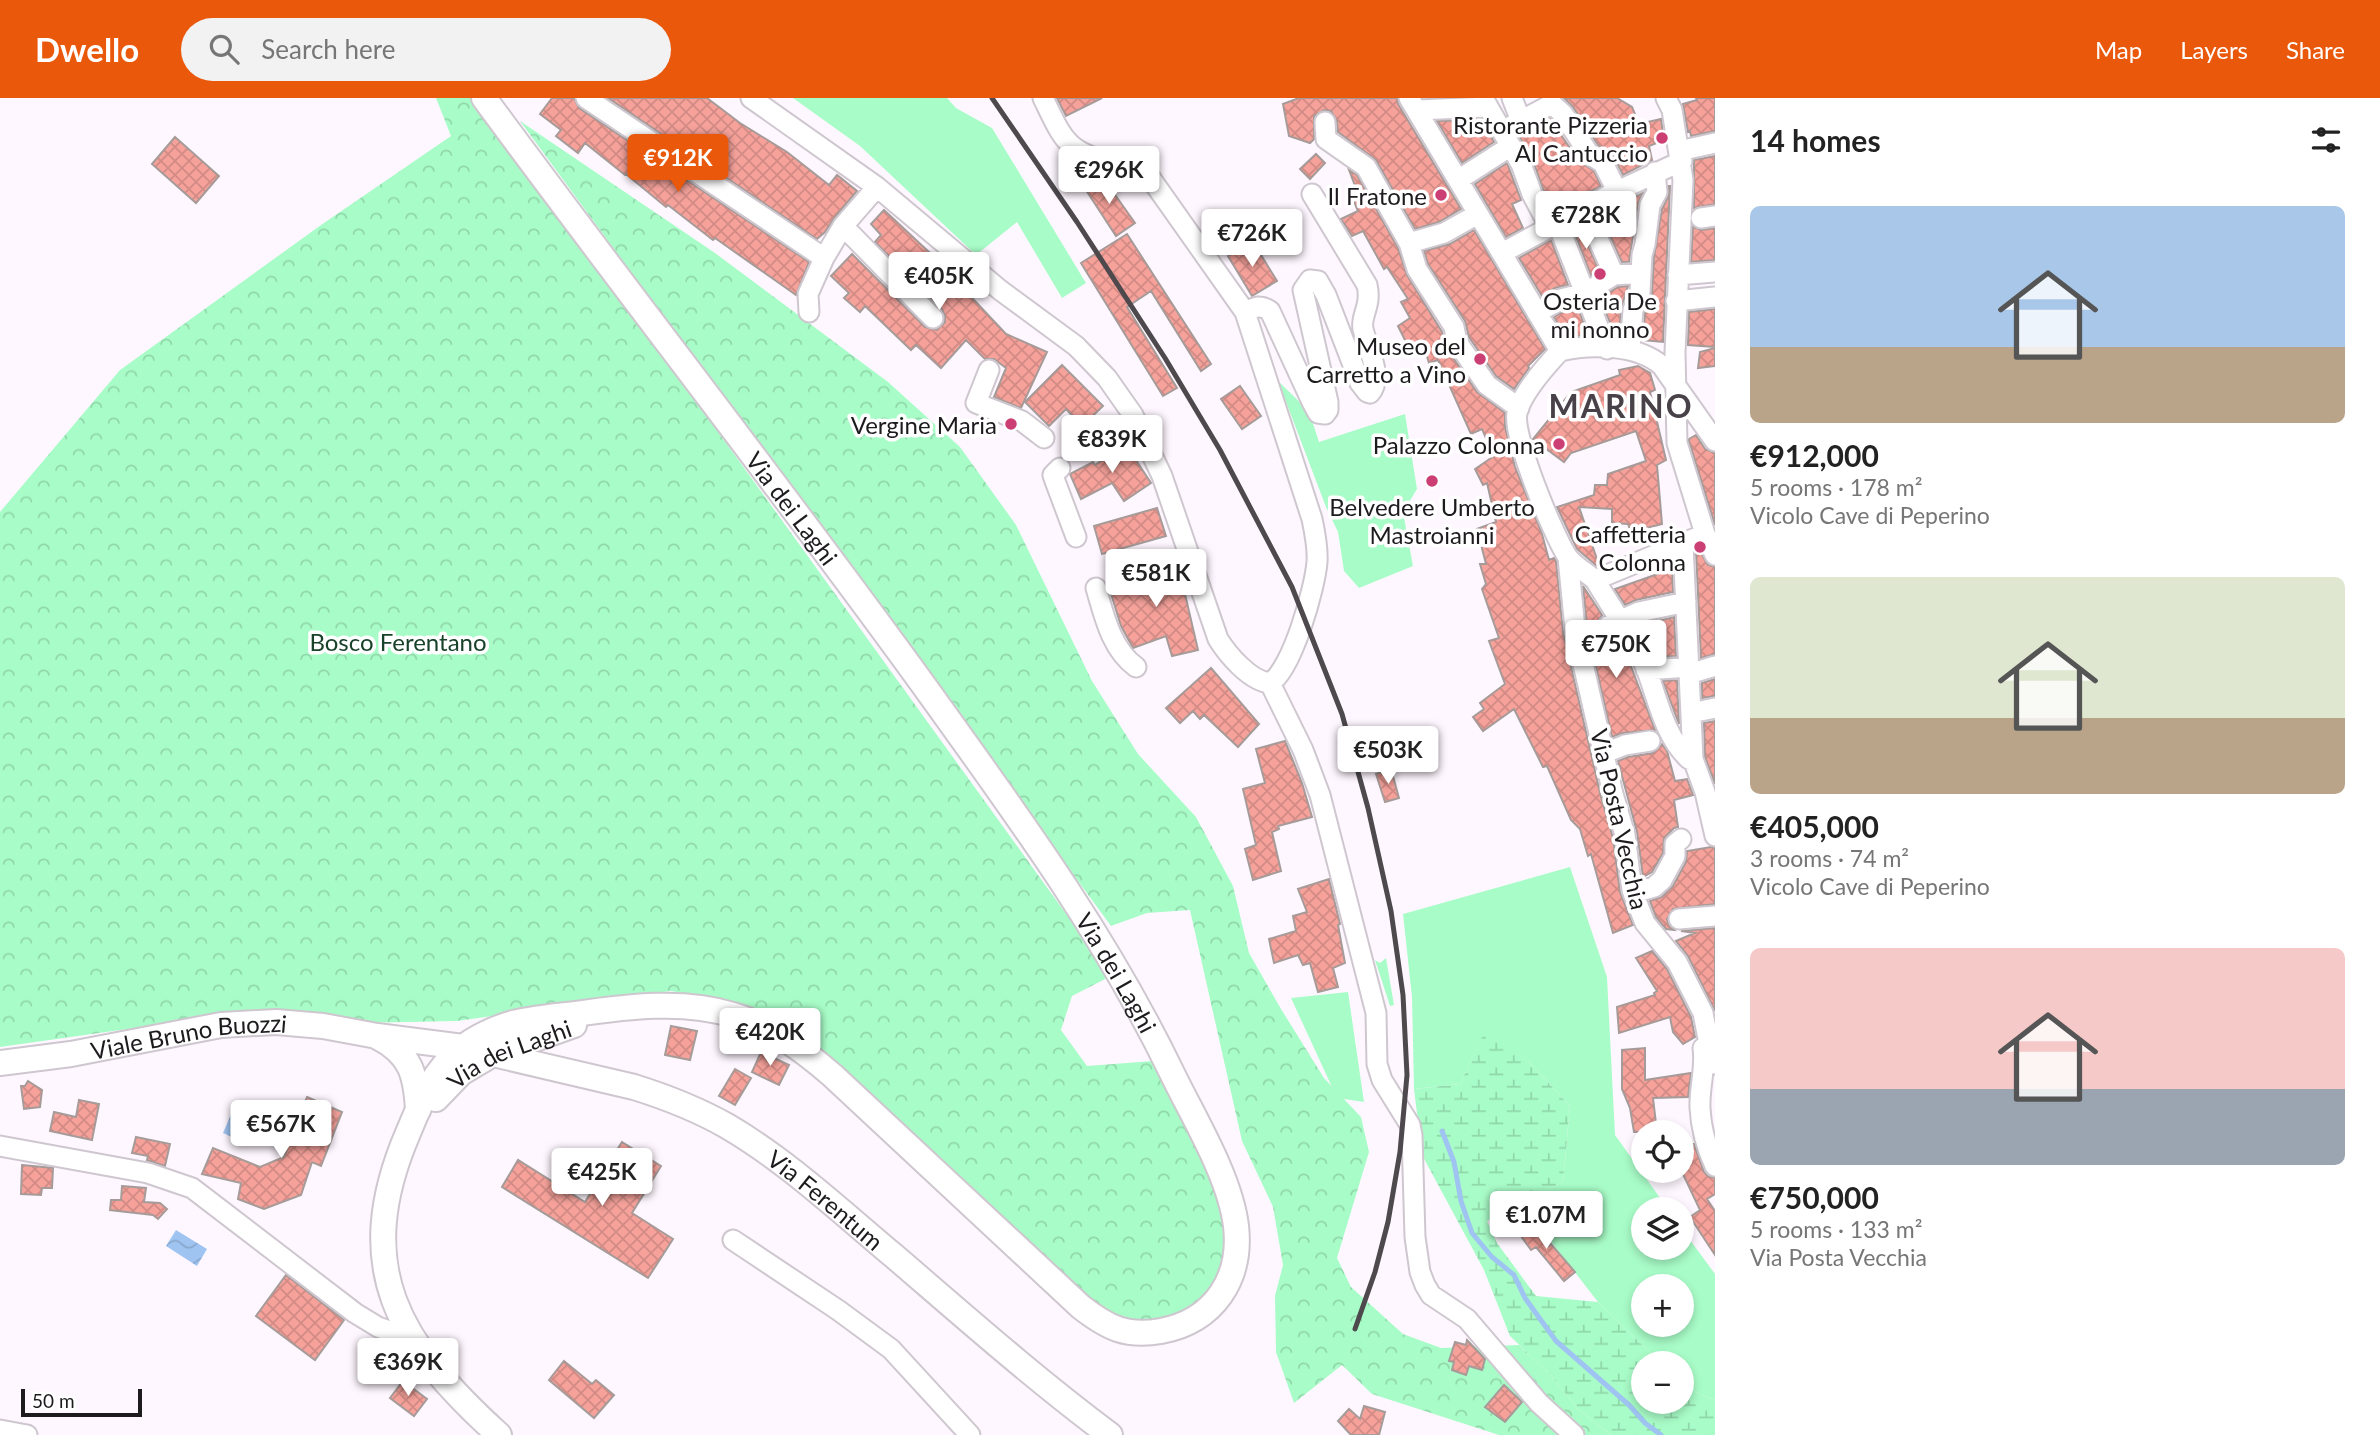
<!DOCTYPE html>
<html lang="en">
<head>
<meta charset="utf-8">
<style>
	body { margin:0; font-family:Lato,sans-serif; background:#f2f2f2; color:#222; height:100vh; display:flex; flex-direction:column; font-size:26px; white-space:nowrap }
	* { box-sizing:border-box; margin:0 }
	p { font-size:23px; color:#767676 }
	.icon { flex:none; width:38px; height:38px; fill:none; stroke:currentColor; stroke-width:2; stroke-linecap:round; stroke-linejoin:round }
	.map { position:relative; flex:1; overflow:hidden }
	.side { display:flex; flex-direction:column; background:#fff; width:665px }
	.side>* { flex:none }
	.fabs { position:absolute; left:1631px; top:1022px; display:grid; gap:14px }
	.fabs a { display:grid; place-items:center; width:63px; height:63px; border-radius:50%; background:#fff; box-shadow:0 4px 10px #0003; font-size:35px }
	.scale { position:absolute; left:21px; bottom:18px; width:121px; box-sizing:border-box; padding-left:7px; border:4px solid #1e1b1e; border-top:0; font-size:19px; line-height:24px; white-space:nowrap; color:#1e1b1e; -webkit-text-stroke:5px #fff; paint-order:stroke }
	.price { position:absolute; translate:-50% -60px; padding:0 16px; border-radius:7px; background:#fff; color:#222; font-size:23px; line-height:46px; filter:drop-shadow(0 2px 4px #0008) }
	.price::after { content:''; position:absolute; left:50%; top:42px; width:21px; height:16px; margin-left:-10px; background:inherit; clip-path:polygon(0 0,100% 0,50% 100%) }
	.price.selected { background:#ea580c; color:#fff }
	ul { padding:0; list-style:none }
	li { display:grid; align-content:center; gap:14px; height:371px; padding:0 35px }
	li span { display:grid; place-items:center; height:217px; border-radius:10px; color:#555 }
	li>.icon { margin-inline-start:auto }
	span .icon { width:126px; height:126px; fill:#fffc; stroke-width:1 }
	li b { font-size:30px }
	h2 { display:flex; justify-content:space-between; align-items:center; height:84px; padding:0 35px; font-size:30px }
	header { display:flex; align-items:center; gap:42px; box-sizing:border-box; height:98px; padding:0 35px; background:#ea580c; color:#fff }
	header strong { font-size:33px }
	nav { display:flex; gap:38px; margin-inline-start:auto; font-size:24px }
	.search { width:490px; height:63px; background:#f2f2f2; display:flex; align-items:center; gap:18px; box-sizing:border-box; padding:0 24px; border-radius:38px; color:#767676; font-size:26px }
	main { display:flex; flex:1; min-height:0 }
	.map>svg:first-child { display:block }
	.green { fill:#a8fcc7; fill-rule:evenodd }
	.forest { fill:url(#forest-crowns) }
	.wetland { fill:url(#wetland-marsh) }
	.water { fill:url(#water-waves) }
	.lines { fill:none; stroke-linecap:round; stroke-linejoin:round }
	.stream { stroke:#a0c4f1; stroke-width:5 }
	.building { fill:url(#building-cross-hatch); stroke:#a69b99; stroke-width:2 }
	.minor-casing { stroke:#cfc7cf; stroke-width:23 }
	.major-casing { stroke:#cfc7cf; stroke-width:28 }
	.minor { stroke:#fff; stroke-width:19 }
	.major { stroke:#fff; stroke-width:24 }
	.rail { stroke:#4d494d; stroke-width:5 }
	.poi-dot { fill:#cb3f74; stroke:#fff; stroke-width:2.5 }
	.labels { text-anchor:middle; dominant-baseline:central; stroke-width:7; stroke-linejoin:round; paint-order:stroke }
	.poi-label { font-size:24px; fill:#1e1b1e; stroke:#fff; text-anchor:end }
	.street-label { font-size:24px; fill:#1e1b1e; stroke:#fff }
	.park-label { font-size:24px; fill:#19422a; stroke:#fff }
	.district-label { font-size:32px; font-weight:bold; letter-spacing:2px; fill:#484248; stroke:#fff }
</style>
</head>
<body>
<header>
<strong>Dwello</strong>
<div class="search"><svg class="icon" aria-label="search" viewBox="0 0 24 24"><circle cx="10" cy="10" r="6"/><path d="M15 15l6 6"/></svg>Search here</div>
<nav><a>Map</a><a>Layers</a><a>Share</a></nav>
</header>
<main>
<div class="map">
<svg width="1715" height="1337" viewBox="0 0 1715 1337">
	<defs>
		<pattern id="forest-crowns" width="20" height="18" patternUnits="userSpaceOnUse" patternTransform="scale(1.75)"><rect width="20" height="18" fill="#a8fcc7"/><path d="M2 6a3 3 0 1 1 6 0M12 15a3 3 0 1 1 6 0" fill="none" stroke="#90d7aa"/></pattern>
		<pattern id="wetland-marsh" width="20" height="14" patternUnits="userSpaceOnUse" patternTransform="scale(1.75)"><rect width="20" height="14" fill="#a8fcc7"/><path d="M1 5h8M5 5V1M11 12h8M15 12V8" fill="none" stroke="#90d7aa"/></pattern>
		<pattern id="water-waves" width="16" height="10" patternUnits="userSpaceOnUse" patternTransform="scale(1.75)"><rect width="16" height="10" fill="#a0c4f1"/><path d="M0 5q4-4 8 0t8 0" fill="none" stroke="#89a8ce"/></pattern>
		<pattern id="building-cross-hatch" width="8" height="8" patternUnits="userSpaceOnUse" patternTransform="scale(1.75)"><rect width="8" height="8" fill="#f6a29b"/><path d="M0 0l8 8M0 8l8-8" fill="none" stroke="#d28b85"/></pattern>
	</defs>
	<rect width="100%" height="100%" fill="#fff7ff"/>
	<path class="green" d="M793,0h154l9,10 36,20 94,155 -24,15 -45,-76 -41,33 -116,-109z
		M1278,283l31,30 10,31 86,-28 12,75 -14,23 10,54 -54,22 -15,-17 -6,-39 -12,-25z
		M1570,769l37,110 8,158 53,74h-25v39h39v-19l33,45v126l-16,-6 -17,-12v-19h-21l-63,-61 -77,-99 42,-21 7,-76 -41,-44 -45,-28 -24,50 -46,5 -2,-92 -9,-83zM1643,1188h39v39h-39z
		M1386,860l8,47 -4,1 -15,-46 5,3z
		M1348,894l16,110 -27,-4 -46,-100z"/>
	<path class="forest" d="M436,0h40l14,18 621,860 -39,20 -11,34 26,36 66,-5 64,120 12,78 -22,39 -16,18 -44,12 -32,-5 -324,-293 -60,-29 -60,-10 -214,30 -97,2 -52,-11 -46,-2 -262,37v-535l120,-142 201,-145 130,-89z
		M520,23l195,132 173,129 72,65 56,78 76,156 46,73 58,63 37,69 16,67 32,56 43,69 37,39 8,35 -32,106 14,29 52,47 38,14 78,-3 32,31 28,34 32,25h-112l-127,-41 -30,-29 -48,38 -18,-51 -1,-56 8,-31 -10,-58 -31,-66 -52,-231 -43,3 -36,13z"/>
	<path class="wetland" d="M1484,935l45,29 41,44 -7,76 -76,39 10,22 39,53 62,6 63,61h-18v39h39v-20l17,12 16,6v35h-104l-32,-25 -28,-34 -41,-40 -26,-66 -62,-115 -8,-66 46,-5z"/>
	<path class="water" d="M235,1007l32,13 -5,13 -12,-5 -7,16 -20,-9z
		M176,1132l31,19 -10,17 -31,-20z"/>
	<g class="lines">
		<path class="stream" d="M1442,1033l12,31 7,39 11,32 20,24 22,18 11,23 31,43 73,64 16,18 16,12"/>
	</g>
	<path class="building" d="M552,0h22l5,10 230,154 -13,33 -81,-57 -2,2 -45,-35 -2,2 -40,-33 -1,1 -40,-32 -7,10 -22,-17 5,-6 -21,-16z
		M608,0h99l33,25 47,29 42,33 8,-10 20,16 -23,27 -9,14 -8,7z
		M1057,0h45l-36,18z
		M1299,0h98l1,6 63,105 -22,13 -24,7 -39,-69 -38,-28 -1,-11 -6,-10 -7,-1 -10,6v23l-4,4 -21,-7 -6,-32z
		M1564,0h53l15,9 7,17 22,-5 3,21 -15,6 3,14 -29,15 -9,-18 -16,-12 -25,-38z
		M1696,0h19v33l-24,5 -1,-5 -2,1 -5,-28 14,-4z
		M1550,21l29,42 15,10 7,15 -46,24 -12,-21 -11,-31 -13,-22z
		M1481,22l13,22 -32,21 -25,-42z
		M175,39l44,39 -23,27 -44,-39z
		M1316,56l9,9 -15,16 -10,-10z
		M1715,58v48l-21,4v-48z
		M1507,65l14,37 -9,4 11,24 -17,9 -31,-53z
		M1349,72l8,5 41,73 9,27 35,57 5,17 30,43 28,21v14l10,40 27,67 7,26 5,-2 2,3 7,71 38,165 12,41 7,54 13,33 -20,8 -22,-79 -3,2 -8,-27 -9,-9 -24,-54 -4,1 -29,-58 -31,22 -10,-14 11,-8 -4,-6 25,-19 -16,-43 10,-3 -17,-49 4,-5 -6,-20h6l-9,-35 19,-7 -9,-39 -4,2 -8,-16 19,-13 -12,-27 -11,5 -33,-74 -9,3 -4,-13 -13,4 -14,-28 12,-8 -9,-16 7,-3 -21,-32 -3,2 -21,-38 -11,5 -11,-17 17,-8 -10,-24 12,12z
		M1101,77l34,48 -19,13 -32,-49z
		M1669,88h1l-7,156 -20,-2 2,-27 7,-20 2,-36 8,-48 6,-12z
		M1643,95l-5,10 -9,59h-7l-22,-48z
		M884,112l46,43 76,81 41,18 -26,56 -27,-11 12,-29 -12,-9h-9l-19,-19 -25,28 -25,-23 -5,5 -46,-44 -5,6 -16,-14 5,-5 -18,-17 21,-22 73,73 12,3 8,-8v-6l-3,-7 -67,-67 6,-7 -10,-11z
		M1579,127l20,45 -8,5 -18,-46z
		M1693,129l9,3 13,-2v32l-24,2z
		M1474,132l71,119 -17,17 1,2 -15,21 -18,-13 -27,-39 -4,-16 -37,-57 -4,-13 26,-7z
		M1127,136l84,130 -10,7 -50,-80 -24,16 50,81 -14,8 -82,-133z
		M1551,142l17,45 -13,3 -13,8 -23,-38z
		M1253,144l24,39 -25,15 -24,-40z
		M1628,188l-7,23 -2,27 -4,-1 -15,-37 18,-11z
		M1578,210l10,27 -22,2 -12,-20 12,-7z
		M1715,211v38l-27,-2 1,-33z
		M1715,250v18l-17,2 2,-16z
		M1062,267l41,41 -21,20 -16,-17 -17,17 -24,-24z
		M1638,268l12,7 5,17 -5,2 16,68 -9,5 5,59 -31,8 -3,-8 -16,-1v-14l-33,-2 20,58 -2,1 -20,-17 -20,-42 37,-12 1,-10h12l1,-11 38,-13 -10,-30 -65,22 -7,9 -31,-23 38,-47 49,-17 -1,-5z
		M1240,288l21,30 -19,13 -21,-30z
		M1696,337l9,14 10,4v72l-26,-84v-2z
		M1126,347l25,38 -27,18 -12,-18 -31,16 -11,-25 23,-12 2,3z
		M1157,410l9,28 -64,18 -8,-28z
		M1699,452l9,15 7,2v87l-14,4 -5,-107z
		M1172,459l13,37 13,56 -26,6 -6,-20 -33,12 -12,-22 -13,-42 38,-3 -4,-14z
		M1672,471l1,23 -37,8 -11,5 -10,-16z
		M1583,488l19,29 -6,9 1,8 9,6 10,-2 11,20 28,74 -32,3 -11,4 -25,-110z
		M1674,519l2,39 -21,1 -17,-31z
		M1211,570l48,56 -21,23 -34,-32 -4,4 -7,-8 -13,12 -14,-15z
		M1715,581v17l-13,2v-15z
		M1677,582l2,44 -16,-43z
		M1715,623v63l-10,-27 -1,-34z
		M1285,643l17,42 10,34 -34,9 1,3 -7,3 9,39 -28,9 -8,-31 11,-4 -13,-56 22,-6 -9,-34z
		M1662,646l5,7 8,30 12,-2 6,16 -19,5 4,27 -4,1 -10,10 -1,15 -11,19 -9,5 -6,-45 -19,-71 10,-4 25,-4z
		M1391,671l8,29 -14,4 -9,-28z
		M1711,749l4,1v56l-42,5 -6,10 2,6 5,5 -8,-1 -10,-12 -6,-16 12,-4 11,-11 13,-24 1,-11z
		M1329,781l11,45 -2,1 7,38 -12,5 5,19 -20,5 -8,-29 -7,2 -5,-10 -24,8 -5,-24 27,-8 -3,-15 14,-4 -9,-23z
		M1715,830v83l-27,-55 -12,-15 19,-8 -14,-2z
		M1652,853l15,18 24,48 4,20 -12,7 -10,-12 -3,-15 -51,16 -2,-26 38,-12 -1,-2 3,-2 -21,-33z
		M671,928l26,5 -7,29 -25,-5z
		M1645,950v32l46,-7 -3,24 -35,1 4,34h-23l-4,-24 -8,-19v-39z
		M761,954l28,13 -10,20 -27,-13z
		M735,971l16,9 -16,27 -16,-9z
		M28,983l14,9 -2,17 -16,2 -3,-23h4z
		M307,999l35,15 -21,54 -9,-4 -11,33 -37,14 -26,-10 3,-16 -39,-9 11,-26 47,19 24,-10z
		M79,1002l20,4 -7,36 -42,-9 4,-19 22,5z
		M136,1039l34,7 -5,22 -18,-6 1,-4 -16,-3z
		M622,1044l39,24 -29,47 41,26 -25,39 -146,-91 16,-27 67,42z
		M1682,1046h12l10,28 4,4 7,2v16l-8,5 8,12v44l-25,-38 10,-7 -18,-38z
		M22,1067l31,3 -1,20h-10l-1,7 -20,-1z
		M122,1088l24,2 -2,14 16,1 7,6 -9,10 -5,-4 -43,-5 1,-10h10z
		M1532,1124l17,24 2,-2 24,28 -11,9 -28,-34 -5,3 -13,-18z
		M286,1177l58,45 -29,40 -59,-44z
		M1467,1242l18,19 -3,11 -13,-4 -3,9 -14,-5 2,-8 -5,-1 6,-19 11,3z
		M564,1263l28,23 4,-4 18,15 -20,23 -45,-38z
		M403,1283l24,18 -13,17 -24,-18z
		M1504,1287l18,17 -17,20 -20,-15z
		M1364,1308l21,6 -6,23h-28l-13,-14 11,-12 11,10z"/>
	<g class="lines">
		<g class="minor-casing">
			<path id="minor" d="M586,0l238,160
				M751,0l126,89 123,103 76,56 31,32 26,37 29,61 56,163c10,16 32,42 52,44 22,-13 45,-95 47,-121 1,-14 -2,-29 -5,-43l-67,-207 -96,-136c-11,-7 -23,-9 -37,-13 -46,-11 -49,-24 -69,-65
				M1409,0l151,253
				M1483,0l38,66 11,30 17,32
				M1512,0l9,23
				M1666,0l6,12 11,70 -8,172 2,91 28,91 10,21
				M1417,12l71,-3
				M1325,24l1,17 40,28 43,76 8,26 37,58 3,15 30,43 32,23
				M1502,33l50,-27 11,10 26,40 14,9 14,28
				M1679,53l36,-8
				M1458,82l53,-34
				M1584,109l30,68 27,-2
				M1701,120l14,-2
				M1557,124l50,127
				M843,128l90,92
				M1409,145l35,-10 34,-19
				M1502,155l111,-60 69,-32
				M1678,177l37,-3
				M1676,203l39,-4
				M809,214l-1,-18 16,-36 19,-32 34,-39
				M1245,214c10,-5 15,-8 25,-1l42,91 6,11 7,1 3,-4v-8l-25,-112 7,-10 8,1 8,14 34,88 7,9 3,1c14,-16 -3,-46 -7,-64 -3,-13 9,-23 4,-44l-55,-91
				M1537,215l24,-14 24,-6 29,-18
				M1630,251l3,-39 7,-18 2,-37 3,-11 5,-39 7,-13 -2,-20
				M1560,253c-14,15 -38,42 -43,62 -5,23 36,121 50,143 6,9 20,17 28,24l110,-46
				M1560,253c30,-7 78,-7 102,15l53,75
				M989,272l-13,33 46,18 22,17
				M1060,370l-7,7 2,6 21,56
				M1683,446l10,215 12,33 10,44
				M1568,460l7,71 38,165 12,41 7,55 13,33 32,39 26,51 8,41 4,10
				M1595,482c16,27 35,53 48,81 14,32 19,73 46,98h4
				M1096,490c8,27 15,61 40,79
				M1608,528l31,-14 47,-10
				M1646,572l43,-3
				M1689,576l26,-8
				M1270,585l33,67 17,45 56,218 1,51 5,16 28,45 2,10 3,102 5,35 5,13 6,10 36,24 72,84 35,32
				M1691,615l24,-5
				M1605,655l20,-8 25,-4
				M1633,795l21,-6 8,-7 13,-24v-12l6,-5
				M1679,821l36,-3
				M1703,950c3,20 -4,40 -3,60 1,19 7,41 15,58
				M0,1048l148,27 44,15 163,125 23,14 34,12
				M733,1142l105,70 53,39 79,86
				M0,1332l27,5"/>
		</g>
		<g class="major-casing">
			<g id="major">
				<path id="s1" d="M484,0c147,200 301,395 446,596 89,124 174,239 241,377 22,46 59,105 65,155 6,53 -22,95 -75,105 -35,6 -53,-3 -80,-24l-249,-232c-29,-25 -61,-49 -99,-60 -50,-16 -107,-8 -158,-1 -20,2 -42,4 -62,9 -18,5 -39,15 -52,26 -28,22 -40,53 -53,84 -58,135 -9,211 91,302"/>
				<path d="M378,939c33,17 38,38 40,73"/>
				<path id="s2" d="M0,965l71,-9 150,-29 55,-3 47,4 54,10 86,11 171,40c32,10 63,22 93,39 60,35 113,85 167,130 71,61 141,123 216,179"/>
				<path id="s3" d="M436,1001l25,-26 32,-19 81,-29"/>
			</g>
		</g>
		<use href="#minor" class="minor"/>
		<use href="#major" class="major"/>
		<path class="rail" d="M992,0l85,124 88,136 55,92 72,137 50,127 26,94 23,103 12,84 4,80 -7,77 -12,70 -13,50 -20,57"/>
	</g>
	<g class="poi-dot">
		<circle cx="1662" cy="40" r="7"/>
		<circle cx="1441" cy="97" r="7"/>
		<circle cx="1600" cy="176" r="7"/>
		<circle cx="1480" cy="261" r="7"/>
		<circle cx="1011" cy="326" r="7"/>
		<circle cx="1559" cy="346" r="7"/>
		<circle cx="1432" cy="383" r="7"/>
		<circle cx="1700" cy="449" r="7"/>
	</g>
	<g class="labels">
		<g class="poi-label">
			<text x="1648" y="26">Ristorante Pizzeria<tspan x="1648" dy="28">Al Cantuccio</tspan></text>
			<text x="1427" y="97">Il Fratone</text>
			<text x="1600" y="202" text-anchor="middle">Osteria De<tspan x="1600" dy="28">mi nonno</tspan></text>
			<text x="1466" y="247">Museo del<tspan x="1466" dy="28">Carretto a Vino</tspan></text>
			<text x="997" y="326">Vergine Maria</text>
			<text x="1545" y="346">Palazzo Colonna</text>
			<text x="1432" y="408" text-anchor="middle">Belvedere Umberto<tspan x="1432" dy="28">Mastroianni</tspan></text>
			<text x="1686" y="435">Caffetteria<tspan x="1686" dy="28">Colonna</tspan></text>
		</g>
		<g class="street-label">
			<text stroke="none"><textPath href="#s1" startOffset="513">Via dei Laghi</textPath></text>
			<text transform="translate(1620 721) rotate(77)">Via Posta Vecchia</text>
			<text stroke="none"><textPath href="#s1" startOffset="1080">Via dei Laghi</textPath></text>
			<text stroke="none"><textPath href="#s2" startOffset="191">Viale Bruno Buozzi</textPath></text>
			<text stroke="none"><textPath href="#s3" startOffset="88">Via dei Laghi</textPath></text>
			<text stroke="none"><textPath href="#s2" startOffset="868">Via Ferentum</textPath></text>
		</g>
		<g class="park-label">
			<text x="398" y="543">Bosco Ferentano</text>
		</g>
		<g class="district-label">
			<text x="1621" y="307">MARINO</text>
		</g>
	</g>
</svg>
<div class="fabs">
<a><svg class="icon" aria-label="locate" viewBox="0 0 24 24"><circle cx="12" cy="12" r="6"/><path d="M12 2v4M12 18v4M2 12h4M18 12h4"/></svg></a>
<a><svg class="icon" aria-label="layers" viewBox="0 0 24 24"><path d="M12 4l9 5-9 5-9-5zM3 14l9 5 9-5"/></svg></a>
<a>+</a>
<a>−</a>
</div>
<div class="scale">50 m</div>
<b class="price selected" style="left:678px;top:96px">€912K</b>
<b class="price" style="left:1109px;top:108px">€296K</b>
<b class="price" style="left:1586px;top:153px">€728K</b>
<b class="price" style="left:1252px;top:171px">€726K</b>
<b class="price" style="left:939px;top:214px">€405K</b>
<b class="price" style="left:1112px;top:377px">€839K</b>
<b class="price" style="left:1156px;top:511px">€581K</b>
<b class="price" style="left:1616px;top:582px">€750K</b>
<b class="price" style="left:1388px;top:688px">€503K</b>
<b class="price" style="left:770px;top:970px">€420K</b>
<b class="price" style="left:281px;top:1062px">€567K</b>
<b class="price" style="left:602px;top:1110px">€425K</b>
<b class="price" style="left:1546px;top:1153px">€1.07M</b>
<b class="price" style="left:408px;top:1300px">€369K</b>
</div>
<section class="side">
<h2>14 homes<svg class="icon" aria-label="filters" viewBox="0 0 24 24"><path d="M4 7h16M4 17h16"/><circle cx="9" cy="7" r="2"/><circle cx="15" cy="17" r="2"/></svg></h2>
<ul>
<li><span style="background:linear-gradient(#a9c7e8 65%,#b9a48a 0)"><svg class="icon" aria-label="home" viewBox="0 0 24 24"><path d="M3 11l9-7 9 7M6 9v11h12V9"/></svg></span><div><b>€912,000</b><p>5 rooms · 178 m²</p><p>Vicolo Cave di Peperino</p></div></li>
<li><span style="background:linear-gradient(#dfe7d0 65%,#b9a48a 0)"><svg class="icon" aria-label="home" viewBox="0 0 24 24"><path d="M3 11l9-7 9 7M6 9v11h12V9"/></svg></span><div><b>€405,000</b><p>3 rooms · 74 m²</p><p>Vicolo Cave di Peperino</p></div></li>
<li><span style="background:linear-gradient(#f6c9c9 65%,#9aa5b1 0)"><svg class="icon" aria-label="home" viewBox="0 0 24 24"><path d="M3 11l9-7 9 7M6 9v11h12V9"/></svg></span><div><b>€750,000</b><p>5 rooms · 133 m²</p><p>Via Posta Vecchia</p></div></li>
</ul>
</section>
</main>
</body>
</html>
